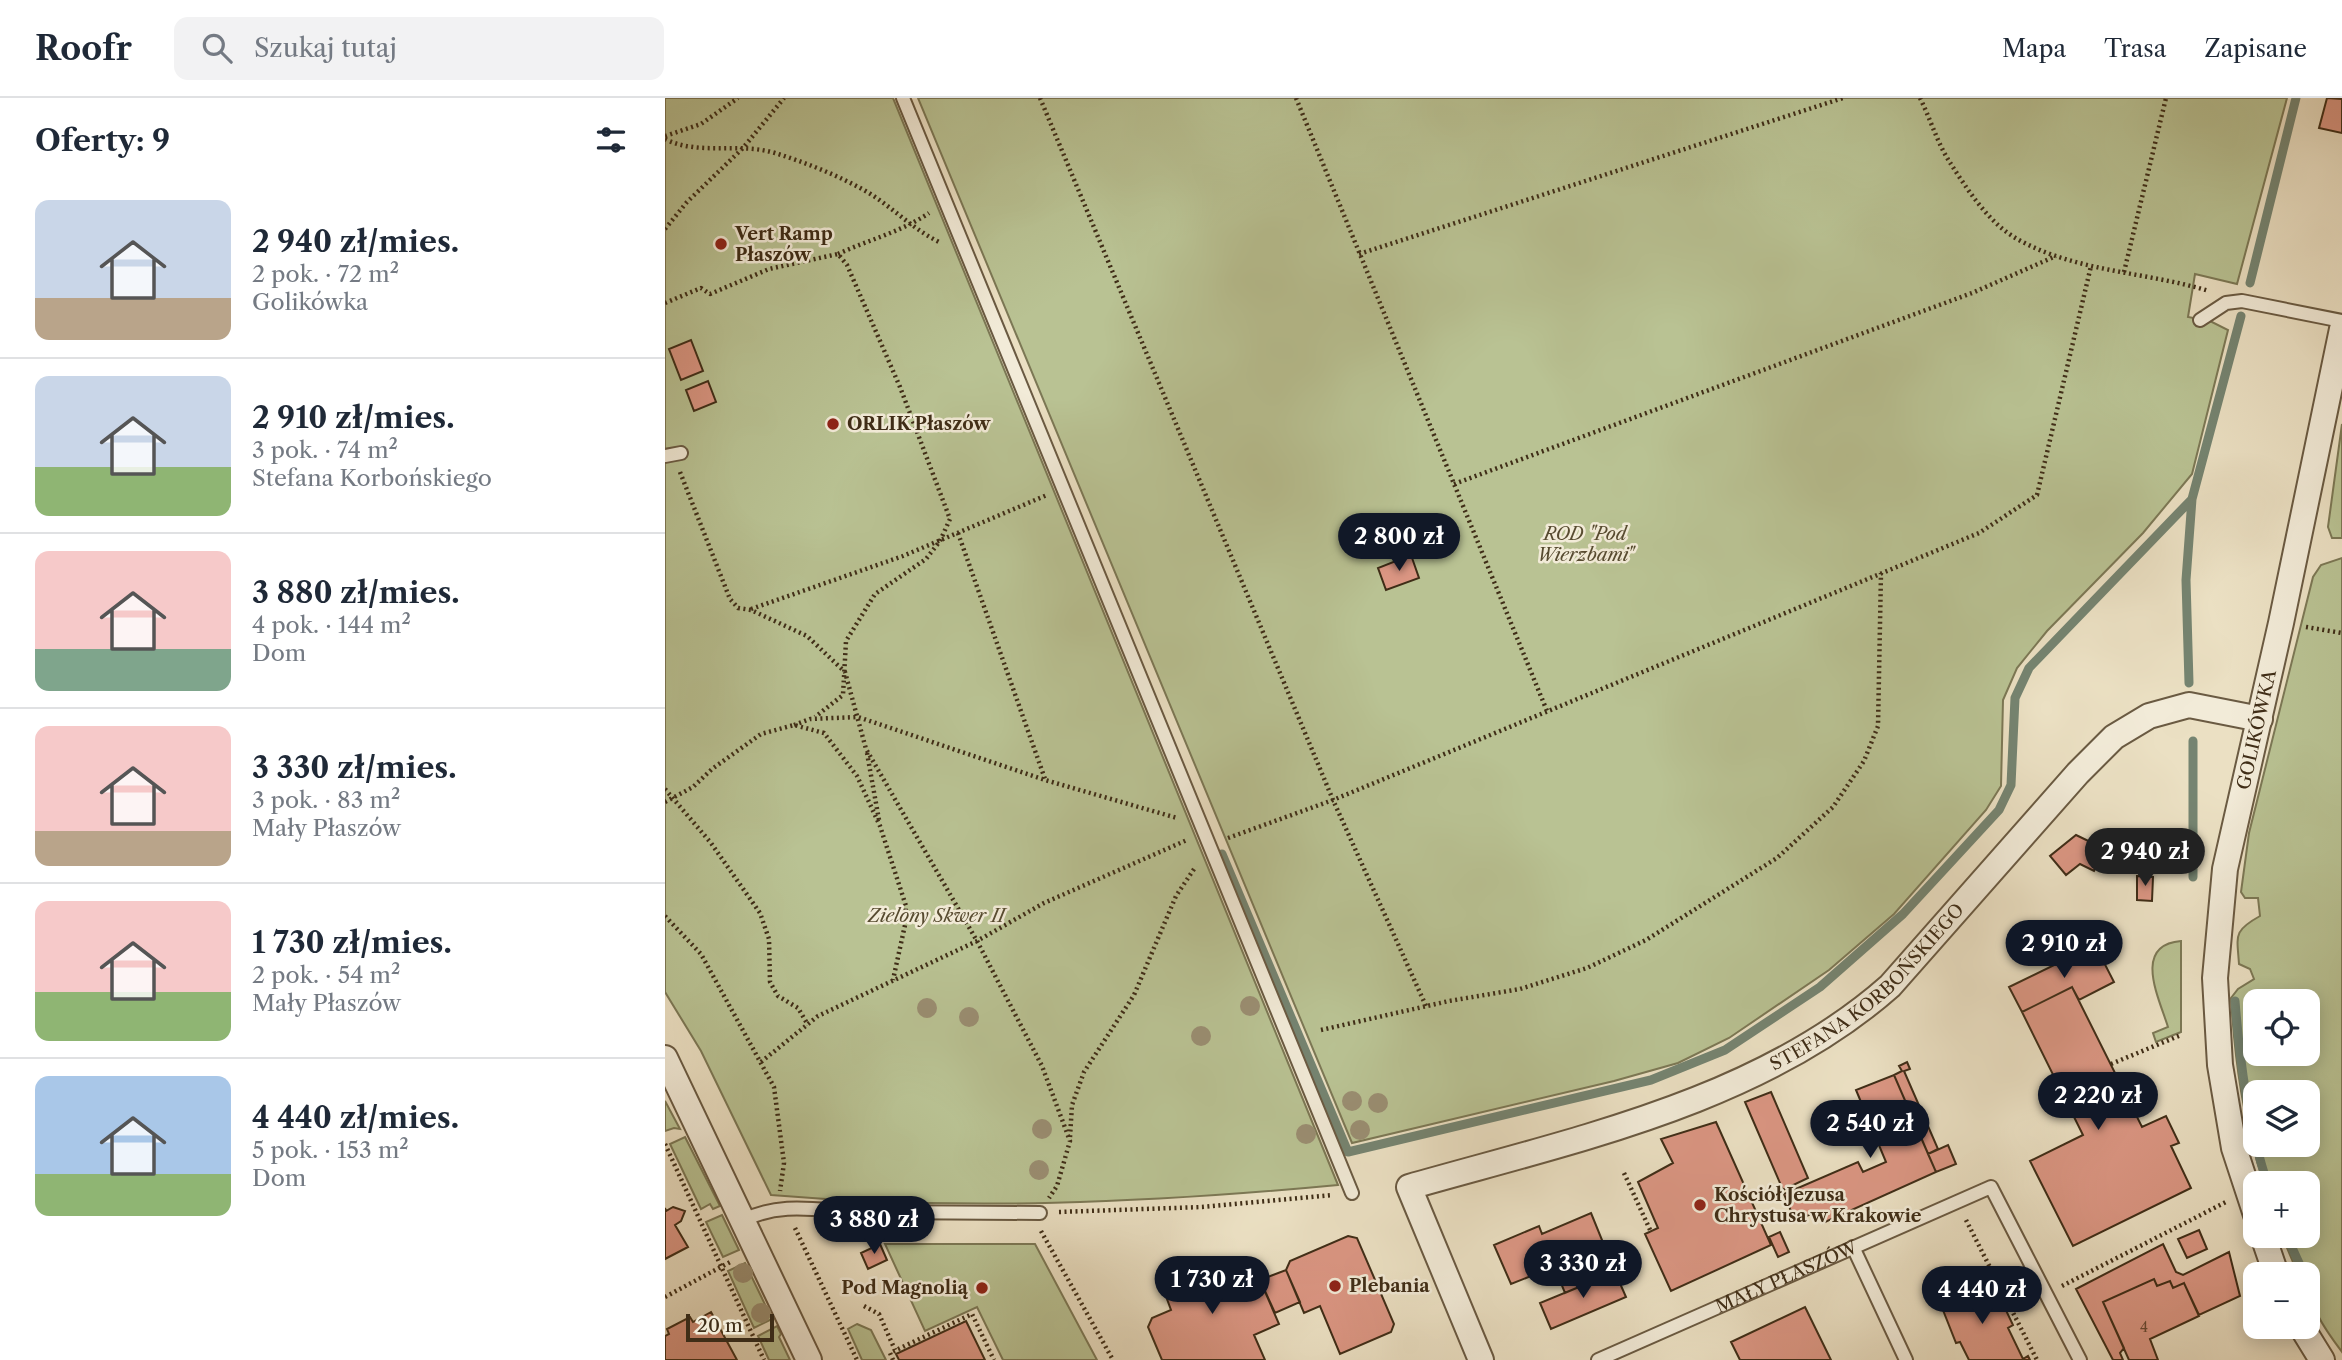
<!DOCTYPE html>
<html lang="pl">
<head>
<meta charset="utf-8">
<style>
	body { margin:0; font-family:"Libre Caslon Text",serif; background:#f2f2f3; color:#1f2937; height:100vh; display:flex; flex-direction:column; font-size:26px; white-space:nowrap }
	* { box-sizing:border-box; margin:0 }
	p { font-size:23px; color:#747a83 }
	.icon { flex:none; width:38px; height:38px; fill:none; stroke:currentColor; stroke-width:2; stroke-linecap:round; stroke-linejoin:round }
	.map { position:relative; flex:1; overflow:hidden }
	.panel { display:flex; flex-direction:column; background:#fff; width:665px }
	.panel>* { flex:none }
	.tools { position:absolute; left:1578px; top:891px; display:grid; gap:14px }
	.tools a { display:grid; place-items:center; width:77px; height:77px; border-radius:14px; background:#fff; box-shadow:0 4px 18px #0003; font-size:35px }
	.scale { position:absolute; left:21px; bottom:18px; width:88px; box-sizing:border-box; padding-left:7px; border:4px solid #3f2d17; border-top:0; font-size:19px; line-height:24px; white-space:nowrap; color:#3f2d17; -webkit-text-stroke:5px #f2ebd8; paint-order:stroke }
	.price { position:absolute; translate:-50% -60px; padding:0 16px; border-radius:24px; background:#111827; color:#fff; font-size:23px; line-height:46px; filter:drop-shadow(0 2px 4px #0008) }
	.price::after { content:''; position:absolute; left:50%; top:42px; width:21px; height:16px; margin-left:-10px; background:inherit; clip-path:polygon(0 0,100% 0,50% 100%) }
	.price.active { background:#222; color:#fff }
	ul { padding:0; list-style:none }
	li { display:flex; align-items:center; gap:21px; height:175px; padding:0 35px }
	li+li { border-top:2px solid #e0e1e3 }
	li span { display:grid; place-items:center; flex:none; width:196px; height:140px; border-radius:14px; color:#555 }
	li>.icon { margin-inline-start:auto }
	span .icon { width:84px; height:84px; fill:#fffc; stroke-width:1 }
	li b { font-size:30px }
	h2 { display:flex; justify-content:space-between; align-items:center; height:84px; padding:0 35px; font-size:30px }
	header { display:flex; align-items:center; gap:42px; box-sizing:border-box; height:98px; padding:0 35px; background:#fff; border-bottom:2px solid #e0e1e3 }
	header strong { font-size:33px }
	nav { display:flex; gap:38px; margin-inline-start:auto; font-size:24px }
	.search { width:490px; height:63px; background:#f2f2f3; display:flex; align-items:center; gap:18px; box-sizing:border-box; padding:0 24px; border-radius:14px; color:#747a83; font-size:26px }
	main { display:flex; flex:1; min-height:0 }
	.map>svg:first-child { display:block }
	.green { fill:#b9c293; stroke:#7c7855; stroke-width:2; fill-rule:evenodd }
	.lines { fill:none; stroke-linecap:round; stroke-linejoin:round }
	.stream { stroke:#758471; stroke-width:9 }
	.building { fill:#db9683; stroke:#3f2d17; stroke-width:2 }
	.lane-casing { stroke:#6a5a42; stroke-width:16 }
	.street-casing { stroke:#6a5a42; stroke-width:28 }
	.path { stroke:#3f2d17; stroke-width:4.5; stroke-dasharray:2 3.5; stroke-linecap:butt }
	.lane { stroke:#f2ebd8; stroke-width:12 }
	.street { stroke:#f2ebd8; stroke-width:24 }
	.tree { fill:#9a8e72 }
	.poi-dot { fill:#8f2418; stroke:#f2ebd8; stroke-width:2.5 }
	.labels { text-anchor:middle; dominant-baseline:central; stroke-width:5; stroke-linejoin:round; paint-order:stroke }
	.number-label { font-size:14px; fill:#664732 }
	.poi-label { font-size:18px; font-weight:bold; fill:#3f2d17; stroke:#f2ebd8; text-anchor:start }
	.park-label { font-size:18px; font-style:italic; fill:#574b30; stroke:#f2ebd8 }
	.street-label { font-size:18px; fill:#3f2d17; stroke:#f2ebd8 }
</style>
</head>
<body>
<header>
<strong>Roofr</strong>
<div class="search"><svg class="icon" aria-label="search" viewBox="0 0 24 24"><circle cx="10" cy="10" r="6"/><path d="M15 15l6 6"/></svg>Szukaj tutaj</div>
<nav><a>Mapa</a><a>Trasa</a><a>Zapisane</a></nav>
</header>
<main>
<section class="panel">
<h2>Oferty: 9<svg class="icon" aria-label="filters" viewBox="0 0 24 24"><path d="M4 7h16M4 17h16"/><circle cx="9" cy="7" r="2"/><circle cx="15" cy="17" r="2"/></svg></h2>
<ul>
<li><span style="background:linear-gradient(#c9d6e8 70%,#b9a48a 0)"><svg class="icon" aria-label="home" viewBox="0 0 24 24"><path d="M3 11l9-7 9 7M6 9v11h12V9"/></svg></span><div><b>2 940 zł/mies.</b><p>2 pok. · 72 m²</p><p>Golikówka</p></div></li>
<li><span style="background:linear-gradient(#c9d6e8 65%,#8fb573 0)"><svg class="icon" aria-label="home" viewBox="0 0 24 24"><path d="M3 11l9-7 9 7M6 9v11h12V9"/></svg></span><div><b>2 910 zł/mies.</b><p>3 pok. · 74 m²</p><p>Stefana Korbońskiego</p></div></li>
<li><span style="background:linear-gradient(#f6c9c9 70%,#7fa58c 0)"><svg class="icon" aria-label="home" viewBox="0 0 24 24"><path d="M3 11l9-7 9 7M6 9v11h12V9"/></svg></span><div><b>3 880 zł/mies.</b><p>4 pok. · 144 m²</p><p>Dom</p></div></li>
<li><span style="background:linear-gradient(#f6c9c9 75%,#b9a48a 0)"><svg class="icon" aria-label="home" viewBox="0 0 24 24"><path d="M3 11l9-7 9 7M6 9v11h12V9"/></svg></span><div><b>3 330 zł/mies.</b><p>3 pok. · 83 m²</p><p>Mały Płaszów</p></div></li>
<li><span style="background:linear-gradient(#f6c9c9 65%,#8fb573 0)"><svg class="icon" aria-label="home" viewBox="0 0 24 24"><path d="M3 11l9-7 9 7M6 9v11h12V9"/></svg></span><div><b>1 730 zł/mies.</b><p>2 pok. · 54 m²</p><p>Mały Płaszów</p></div></li>
<li><span style="background:linear-gradient(#a9c7e8 70%,#8fb573 0)"><svg class="icon" aria-label="home" viewBox="0 0 24 24"><path d="M3 11l9-7 9 7M6 9v11h12V9"/></svg></span><div><b>4 440 zł/mies.</b><p>5 pok. · 153 m²</p><p>Dom</p></div></li>
</ul>
</section>
<div class="map">
<svg width="1677" height="1262" viewBox="0 0 1677 1262">
	<rect width="100%" height="100%" fill="#ebe0c3"/>
	<filter id="stains"><feTurbulence type="fractalNoise" baseFrequency=".00286" numOctaves="4"/><feColorMatrix values="0 0 0 0 .2 0 0 0 0 .09 0 0 0 0 .02 0 0 0 .5 -.17"/></filter>
	<radialGradient id="worn" r=".72"><stop offset=".6" stop-color="#630" stop-opacity="0"/><stop offset="1" stop-color="#630" stop-opacity=".3"/></radialGradient>
	<path class="green" d="M0,0h228l445,1087c-189,18 -378,26 -567,10l-70,-144 -36,-59z
		M253,0h1369l-50,186 -42,-10 -7,43 22,4 18,9 -36,144 -49,59 -96,98 -30,37 -14,32 -2,86 -15,24 -92,104 -65,56 -100,68 -51,25 -64,18 -262,62z
		M1677,326v114h-10l-4,-11z
		M1677,460v794c-18,-24 -34,-46 -34,-78h-10l-16,-38h26v-53h-44c-21,-60 -29,-122 -33,-185l7,-9 16,-10 -4,-10 -11,-5c-2,-29 -6,-33 21,-48l-2,-18h-13l-4,-6 8,-59 64,-256 8,-12zM1591,903h52v53h-52zM1591,994h52v52h-52z
		M1516,843v91l-25,10 -3,-9 15,-6c-9,-29 -36,-82 13,-86z
		M0,1003l15,28 -6,-1 -9,3z
		M20,1039l35,69 -7,3 -3,-5 -9,5 -31,-65z
		M57,1117l17,35 -16,7 -17,-35z
		M220,1146h150l62,116h-94l-26,-53 -52,24z
		M80,1165l27,56 -18,9 -26,-57z
		M192,1226l14,6 15,30h-24l-14,-31z
		M112,1228l4,8 -2,3 11,23h-21l-11,-24z"/>
	<g class="lines">
		<path class="stream" d="M1585,185l46,-185
			M1524,585l-3,-103 6,-81 49,-183
			M1528,643v136
			M557,756l126,298 303,-72 74,-30 95,-63 83,-73 96,-104 12,-25 4,-87 14,-30 163,-169
			M1570,903c5,63 13,122 32,182
			M1624,1143l15,33
			M1643,1186l1,2"/>
	</g>
	<path class="building" d="M1662,0l15,1v34l-23,-5z
		M26,242l12,31 -22,9 -12,-31z
		M43,283l8,21 -22,9 -8,-21z
		M746,457l8,23 -33,12 -8,-22z
		M1411,737l29,14 -11,22 -14,-7 -14,11 -16,-19z
		M1472,778l16,1 -1,24 -15,-1z
		M1430,847l19,37 -35,18 -7,-13 -50,25 -13,-25z
		M1407,889l70,140 24,-11 13,27 -8,3 20,42 -118,58 -43,-85 53,-26 -61,-123z
		M1242,964l3,7 -6,2 34,78 -10,5 -34,-79 8,-4 -3,-5z
		M1229,977l42,97 -113,51 -5,-12 -23,10 -11,-27 74,-32 5,10 23,-10 -30,-72z
		M1106,994l37,86 -25,12 -38,-88z
		M1051,1024l55,123 -100,46 -26,-57 13,-6 -20,-46 35,-19 -12,-24z
		M1283,1047l8,19 -20,8 -8,-18z
		M8,1109l12,4 -4,10 -6,4 13,22 -23,12v-51l1,3z
		M926,1115l24,59 -50,21 -16,-39 -23,10 5,12 -20,8 -17,-39 45,-19 3,8z
		M1534,1132l8,19 -20,9 -9,-19z
		M1115,1134l9,20 -11,5 -9,-20z
		M683,1138l9,2 37,86 -3,8 -51,22 -20,-48 -16,7 -18,-43 4,-9z
		M215,1146l7,16 -19,9 -7,-16z
		M1498,1146l13,28 7,3 46,-23 11,44 -41,19 -15,-32 -11,5 -3,-7 -13,5 -3,-7 -51,23 21,46 -4,5 3,7h-10l-37,-71z
		M542,1161l17,6 8,18 19,-8 9,5 19,44 -25,11 11,25h-103l-14,-33 4,-9 19,-8 -7,-19 6,-17z
		M621,1172l14,32 -25,11 -15,-33z
		M950,1174l11,25 -75,32 -11,-26z
		M1489,1181l3,7 13,-5 3,7 11,-5 15,33 -49,23 8,21h-29l-26,-58z
		M1321,1185l8,17 5,-2 4,6 10,21 -5,3 15,31 5,-3 2,4h-61l-9,-18 -4,1 -15,-38z
		M1140,1209l26,53h-91l-9,-18z
		M46,1214l26,48h-72v-24l4,-2 -2,-5 23,-12 3,5z
		M301,1223l19,39h-86l-3,-6z"/>
	<g class="lines">
		<g class="lane-casing">
			<g id="lane">
				<path d="M238,0l449,1095"/>
				<path d="M1535,222l26,-17 16,-2 100,20"/>
				<path d="M0,358l16,-3"/>
				<path d="M79,1122c38,-19 76,-9 117,-8 60,0 119,1 179,1"/>
				<path d="M1188,1149l53,113"/>
				<path id="s1" d="M933,1262l393,-173 89,173"/>
			</g>
		</g>
		<g class="street-casing">
			<g id="street">
				<path d="M0,960l144,302"/>
				<path id="s2" d="M1591,1117l-22,-67 -14,-83 -5,-87 10,-109 56,-246 61,-294"/>
				<path d="M1598,1138l13,38"/>
				<path d="M1636,1228l21,34"/>
				<path id="s3" d="M816,1262l-72,-173c164,-47 350,-85 481,-201l188,-213 36,-36 35,-21 40,-11 71,14"/>
			</g>
		</g>
		<path class="path" d="M375,0l293,702 93,206
			M631,0l251,613
			M1255,0c10,20 17,44 29,63 18,28 40,63 70,79 58,32 128,32 190,51
			M0,38l36,-12 37,-26
			M0,41c33,17 74,3 110,14 32,10 65,23 94,40 24,15 44,36 70,49
			M0,131l22,-27 56,-54 41,-50
			M173,156c30,-14 63,-22 91,-41
			M694,156l484,-156
			M1459,174l42,-174
			M0,205l36,-15 9,6 59,-25 69,-15 9,11 53,122 50,132 -10,22 -14,18 -51,35 -29,47 -3,54 -28,22
			M15,374l50,127 8,9 13,2 56,26 38,36 21,77 111,192 65,125 28,75 -13,45 -8,12
			M789,386l518,-191 84,-37
			M293,435l87,246
			M86,511l152,-53 144,-61
			M1641,529l36,6
			M129,627l16,-6 48,-2 187,63 132,38
			M202,655l12,67
			M0,691l46,54 49,70 9,26 1,43 8,14 20,12 10,17
			M0,704l28,-15 19,-18 49,-35 33,-9 30,8 33,43 23,50 26,80 -1,19 -12,55
			M563,740l105,-38 646,-267 58,-38 54,-229
			M0,818l36,38 73,133 10,76 -4,28
			M656,932l128,-29 71,-12 67,-21 59,-28 131,-82 56,-51 31,-46 14,-35 3,-153
			M96,964l57,-46 159,-75 67,-38 143,-63
			M1446,966l70,-29
			M405,1039l2,-32 12,-33 50,-77 42,-99 20,-30
			M0,1046l99,216
			M959,1075l27,59
			M394,1114l143,-5 131,-12
			M1301,1122l71,140
			M130,1130l62,132
			M376,1133l72,129
			M1397,1188l164,-84
			M0,1199l67,-36
			M199,1208l15,8 16,36
			M228,1262l-3,-7 82,-39 22,46"/>
		<use href="#lane" class="lane"/>
		<use href="#street" class="street"/>
	</g>
	<g class="tree">
		<circle cx="585" cy="908" r="10"/>
		<circle cx="262" cy="910" r="10"/>
		<circle cx="304" cy="919" r="10"/>
		<circle cx="536" cy="938" r="10"/>
		<circle cx="687" cy="1003" r="10"/>
		<circle cx="713" cy="1005" r="10"/>
		<circle cx="377" cy="1031" r="10"/>
		<circle cx="695" cy="1032" r="10"/>
		<circle cx="641" cy="1036" r="10"/>
		<circle cx="374" cy="1072" r="10"/>
		<circle cx="78" cy="1175" r="10"/>
		<circle cx="96" cy="1215" r="10"/>
	</g>
	<g class="poi-dot">
		<circle cx="56" cy="146" r="7"/>
		<circle cx="168" cy="326" r="7"/>
		<circle cx="1035" cy="1107" r="7"/>
		<circle cx="670" cy="1188" r="7"/>
		<circle cx="317" cy="1190" r="7"/>
	</g>
	<g class="labels">
		<g class="number-label">
			<text x="1479" y="1229">4</text>
		</g>
		<g class="poi-label">
			<text x="70" y="136">Vert Ramp<tspan x="70" dy="21">Płaszów</tspan></text>
			<text x="182" y="326">ORLIK Płaszów</text>
			<text x="1049" y="1097">Kościół Jezusa<tspan x="1049" dy="21">Chrystusa w Krakowie</tspan></text>
			<text x="684" y="1188">Plebania</text>
			<text x="303" y="1190" text-anchor="end">Pod Magnolią</text>
		</g>
		<g class="park-label">
			<text x="920" y="436">ROD "Pod<tspan x="920" dy="21">Wierzbami"</tspan></text>
			<text x="271" y="818">Zielony Skwer II</text>
		</g>
		<g class="street-label">
			<text stroke="none"><textPath href="#s2" startOffset="494">GOLIKÓWKA</textPath></text>
			<text stroke="none"><textPath href="#s3" startOffset="695">STEFANA KORBOŃSKIEGO</textPath></text>
			<text stroke="none"><textPath href="#s1" startOffset="206">MAŁY PŁASZÓW</textPath></text>
		</g>
	</g>
	<rect width="100%" height="100%" filter="url(#stains)"/>
	<rect width="100%" height="100%" fill="url(#worn)"/>
</svg>
<div class="tools">
<a><svg class="icon" aria-label="locate" viewBox="0 0 24 24"><circle cx="12" cy="12" r="6"/><path d="M12 2v4M12 18v4M2 12h4M18 12h4"/></svg></a>
<a><svg class="icon" aria-label="layers" viewBox="0 0 24 24"><path d="M12 4l9 5-9 5-9-5zM3 14l9 5 9-5"/></svg></a>
<a>+</a>
<a>−</a>
</div>
<div class="scale">20 m</div>
<b class="price" style="left:734px;top:475px">2 800 zł</b>
<b class="price active" style="left:1480px;top:790px">2 940 zł</b>
<b class="price" style="left:1399px;top:882px">2 910 zł</b>
<b class="price" style="left:1433px;top:1034px">2 220 zł</b>
<b class="price" style="left:1205px;top:1062px">2 540 zł</b>
<b class="price" style="left:209px;top:1158px">3 880 zł</b>
<b class="price" style="left:918px;top:1202px">3 330 zł</b>
<b class="price" style="left:547px;top:1218px">1 730 zł</b>
<b class="price" style="left:1317px;top:1228px">4 440 zł</b>
</div>
</main>
</body>
</html>
